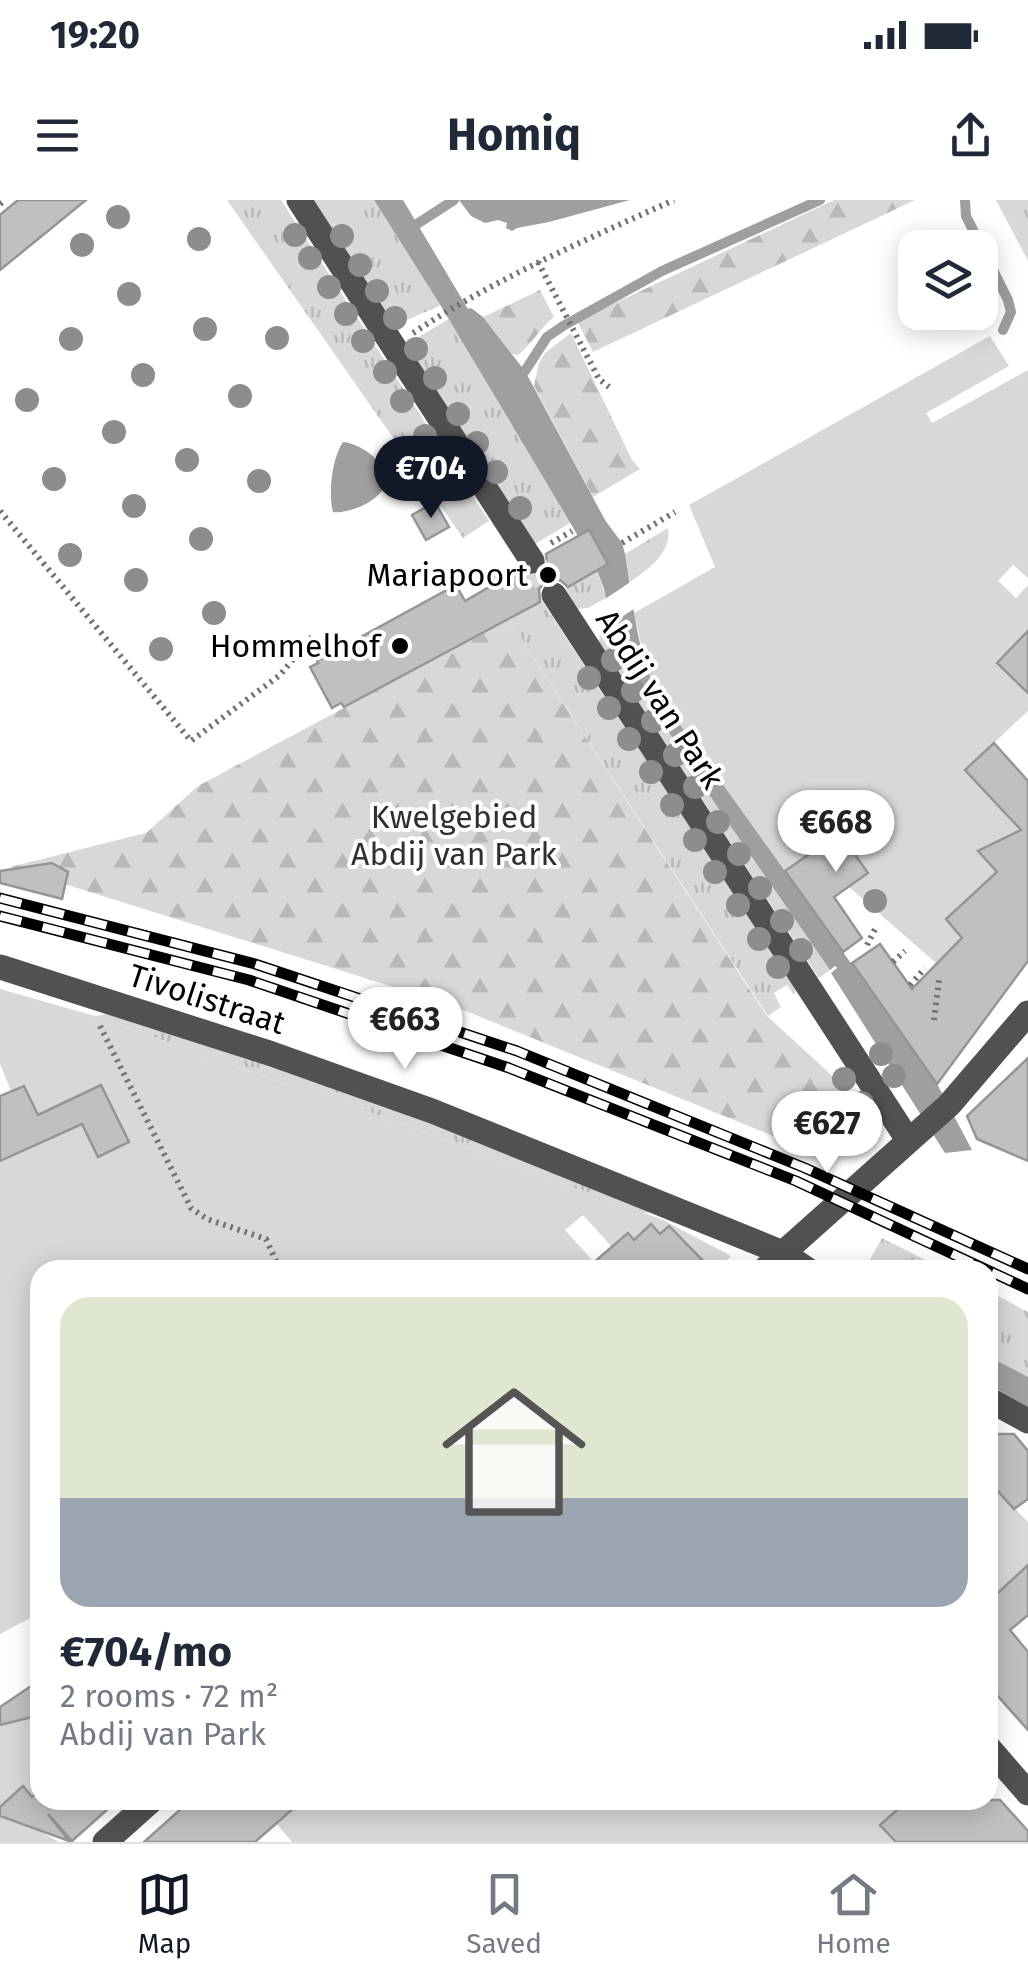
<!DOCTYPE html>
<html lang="en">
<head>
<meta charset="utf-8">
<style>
	body { margin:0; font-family:"Fira Sans",sans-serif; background:#f6f6f7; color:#1f2937; height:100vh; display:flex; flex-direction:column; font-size:38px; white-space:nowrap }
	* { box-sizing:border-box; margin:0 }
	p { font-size:32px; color:#747a83 }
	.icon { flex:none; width:55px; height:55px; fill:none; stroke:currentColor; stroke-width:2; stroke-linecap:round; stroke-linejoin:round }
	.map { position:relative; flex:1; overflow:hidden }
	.sheet { position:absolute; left:30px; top:1060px; width:968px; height:550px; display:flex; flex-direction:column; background:#fff; border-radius:30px; box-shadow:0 5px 25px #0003 }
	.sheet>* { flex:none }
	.fabs { position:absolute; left:898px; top:30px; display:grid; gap:20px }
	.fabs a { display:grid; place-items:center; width:100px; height:100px; border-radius:20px; background:#fff; box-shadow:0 5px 25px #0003; font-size:50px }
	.price { position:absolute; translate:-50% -85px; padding:0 22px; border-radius:35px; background:#fff; color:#222; font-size:32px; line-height:65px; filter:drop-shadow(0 2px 5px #0008) }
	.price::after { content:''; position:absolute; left:50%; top:60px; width:30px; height:22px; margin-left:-15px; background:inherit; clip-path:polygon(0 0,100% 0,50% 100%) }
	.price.on { background:#111827; color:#fff }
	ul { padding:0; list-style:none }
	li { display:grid; align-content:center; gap:20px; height:530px; padding:0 30px }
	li+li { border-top:2px solid #e0e1e3 }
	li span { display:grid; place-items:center; height:310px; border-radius:30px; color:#555 }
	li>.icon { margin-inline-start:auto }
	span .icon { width:180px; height:180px; fill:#fffc; stroke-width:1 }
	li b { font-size:42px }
	.status { display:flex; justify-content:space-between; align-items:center; height:70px; padding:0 50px; background:#fff; direction:ltr }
	.status svg { height:28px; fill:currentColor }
	header { display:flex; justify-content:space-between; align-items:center; height:130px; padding:0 30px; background:#fff; font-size:45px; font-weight:700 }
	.tabs { display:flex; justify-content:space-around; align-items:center; height:140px; border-top:2px solid #e0e1e3; background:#fff; font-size:28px; color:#747a83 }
	.tabs a { display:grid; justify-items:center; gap:5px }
	.tabs .on { color:#111827 }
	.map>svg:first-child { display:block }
	.grass { fill:url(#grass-tufts) }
	.forest { fill:url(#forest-firs) }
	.garden { fill:#d8d8d8 }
	.water { fill:#9f9f9f }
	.pier { fill:#fff }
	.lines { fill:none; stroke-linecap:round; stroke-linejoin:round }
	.stream { stroke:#9f9f9f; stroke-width:10 }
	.building { fill:#c0c0c0; stroke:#959595; stroke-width:2.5 }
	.minor-tunnel { stroke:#d9d9d9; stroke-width:25; stroke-dasharray:25 12; stroke-linecap:butt }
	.path { stroke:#737373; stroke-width:6; stroke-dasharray:2.5 5; stroke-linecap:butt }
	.minor { stroke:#515151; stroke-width:25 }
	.rail-casing { stroke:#000; stroke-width:11 }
	.rail { stroke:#fff; stroke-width:8; stroke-dasharray:22; stroke-linecap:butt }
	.tree { fill:#8d8d8d }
	.poi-dot { fill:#000; stroke:#fff; stroke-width:4 }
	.labels { text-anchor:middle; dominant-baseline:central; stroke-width:8; stroke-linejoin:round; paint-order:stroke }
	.poi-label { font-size:32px; fill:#000; stroke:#fff; text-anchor:end }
	.street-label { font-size:32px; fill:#000; stroke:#fff }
	.park-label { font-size:32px; fill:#2f2f2f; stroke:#fff }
</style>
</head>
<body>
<div class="status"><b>19:20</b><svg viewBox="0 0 49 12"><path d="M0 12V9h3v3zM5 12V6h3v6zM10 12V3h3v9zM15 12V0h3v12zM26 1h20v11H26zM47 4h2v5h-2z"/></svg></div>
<header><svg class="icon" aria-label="menu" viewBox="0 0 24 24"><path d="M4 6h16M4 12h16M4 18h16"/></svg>Homiq<svg class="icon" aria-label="share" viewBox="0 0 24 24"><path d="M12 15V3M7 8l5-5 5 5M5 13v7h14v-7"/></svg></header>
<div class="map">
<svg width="1028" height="1642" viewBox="0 0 1028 1642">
	<defs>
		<pattern id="grass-tufts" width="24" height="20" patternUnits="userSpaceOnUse" patternTransform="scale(2.5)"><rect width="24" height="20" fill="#d8d8d8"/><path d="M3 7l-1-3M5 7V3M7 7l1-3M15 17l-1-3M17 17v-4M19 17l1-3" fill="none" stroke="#b8b8b8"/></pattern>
		<pattern id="forest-firs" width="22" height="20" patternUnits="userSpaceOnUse" patternTransform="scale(2.5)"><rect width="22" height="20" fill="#d8d8d8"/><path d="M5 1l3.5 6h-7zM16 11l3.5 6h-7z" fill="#b8b8b8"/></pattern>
	</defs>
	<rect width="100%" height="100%" fill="#fff"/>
	<path class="grass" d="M227,0h54l208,321 -26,17z
		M310,0h64l66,104 -1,2 -46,20z
		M996,0h32v61z
		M449,119l121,204 -35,21 -130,-199z
		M668,328c4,25 -20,41 -38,54l-5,-28z
		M597,370l9,28 -18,10 -11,1 -12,-21z
		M542,401l254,388 -2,6 -7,-10 -13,8 7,14 -13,9 -259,-396z
		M611,423l17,46 88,136 114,165 -11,8 -220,-336 1,-9z
		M112,813l187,59 354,140 -11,1 -248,-92 -142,-49 -157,-56z
		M882,1038l63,32h-81z
		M988,1091l40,21v66l-40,-22z"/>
	<path class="forest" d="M834,0h81l-322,152 -16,-31z
		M540,90l14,27c-14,11 -22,27 -36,38l-6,-1 -29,-37z
		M571,133l61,127 8,9 -47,28 -59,-111 5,-23 6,-10z
		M509,420l258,396 95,87 -30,57 -381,-155 -441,-138 136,-34 52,-47z"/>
	<path class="garden" d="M990,136l19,30 -83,47 6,10 96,-53v208l-15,-13 -15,16 18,17 12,-13v46l-31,32 31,30v18l-63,59 63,67 -32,24 -11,-13 -7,3 28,32 -60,36 16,19 -18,18 17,29 -113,-99 -8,-53 -55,38 -129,-180 -8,-17 -14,-61 81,-46 -26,-62z
		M0,789l95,27 157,56 142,49 269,99 68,36 -14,14h-5l-43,-44 -9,8 -9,-10 -6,6 12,15 -45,2 -29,-32 -18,15 36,40h-561v343l-40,21v-485l7,9 41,-19 -23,-53 -14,5 -11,-27z
		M988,1280l40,42v65l-11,-12 -18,16 -11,-13z
		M40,1512v78l-8,7 -10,-11 -22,21v-82l32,-8z
		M303,1600h605l-27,25 23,17h-612l-16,-19z
		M0,1616l34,12 25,14h-59z"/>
	<path class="water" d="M374,0h29l65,109 3,-1 12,9 42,54 80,149 17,23 3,11c8,46 11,94 31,137l280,391 36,68 -27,3 -114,-180 6,-5 -2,-2 -5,4 -114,-165 -88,-136 -17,-46 -7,-34 -7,-19 11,-7 -19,-33 -11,6 -137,-230z
		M459,0h171l-81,22 -32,6 -5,3 -6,-3 1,-5 -9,-3 -13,3 -14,-7z
		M343,242c16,1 47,21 43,40 -4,19 -37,32 -53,30 -5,-19 -1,-54 10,-70z
		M988,1156l40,21v30l-40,-23z"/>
	<path class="pier" d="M635,379l3,27 -31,21 -5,-26z"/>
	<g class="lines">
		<path class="stream" d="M965,0l1,16 42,84 3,12 -8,18
			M417,24l37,-24
			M525,171l22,-34 16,-11 99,-55 158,-71"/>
	</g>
	<path class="building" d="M18,0h68l-86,70v-55z
		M435,302l14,25 -23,13 -14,-25z
		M589,330l19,34 -40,23 -8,-7 -14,1 -7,8 1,13 -196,105 -3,-4 -9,5 -22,-41 8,-4 -1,-2 139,-76 9,16 53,-31 8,6 14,-1 7,-7 -1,-14z
		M1028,431v62l-31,-30z
		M994,543l34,38v180l-91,123 -85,-121 28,-19 32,45 50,-51 -16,-19 51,-47 -19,-21 43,-21 -56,-60z
		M881,604l10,14 -38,34 15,21 -34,24 28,41 -19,14 -58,-81z
		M52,663l16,9 -6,27 -62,-16v-12z
		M1028,858v103l-51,-22 -10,-23z
		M101,885l28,57 -31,15 -16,-33 -82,37v-65l24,-10 14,29z
		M651,1024l9,10 9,-8 43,44h-127l43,-37 6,7z
		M988,1234h26l14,17v48l-14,10 -26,-29z
		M1028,1365v50l-18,15 18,22v78l-40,-45v-83z
		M40,1480v32l-8,5 -32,8v-18z
		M23,1586l9,11 8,-7v10h78l-46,41 -24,-27 21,27 -69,-25v-9z
		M191,1600h112l-48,42h-111z
		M908,1600h92l28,31v11h-132l-16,-17z"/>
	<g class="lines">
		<path class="minor-tunnel" d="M532,361l22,34"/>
		<path class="path" d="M0,4l5,-4
			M538,62l61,117 10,8
			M413,133c82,-54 172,-93 261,-133
			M0,311l191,230 89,-66 32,-38
			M551,343l21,-12
			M622,343l53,-31
			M493,376l12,-7
			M867,745l9,-18
			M893,762l12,-11
			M910,785l15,-17
			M934,820l5,-40
			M100,826l91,182 16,11 59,20 14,31"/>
		<path class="minor" d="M299,0l233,361
			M554,395l354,545
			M0,767l272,87 160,57 351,142 25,17
			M764,1070l185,-165 79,-92
			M988,1199l40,22
			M988,1547l40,46
			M105,1642l47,-42"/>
		<g class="rail-casing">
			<path id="rail" d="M0,698l255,66 262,87 288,117 223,101
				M0,716l249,64 260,88 287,113 232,108"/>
		</g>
		<use href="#rail" class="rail"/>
	</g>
	<g class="tree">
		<circle cx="118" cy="17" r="12"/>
		<circle cx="295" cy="35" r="12"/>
		<circle cx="342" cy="36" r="12"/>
		<circle cx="199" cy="39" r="12"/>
		<circle cx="82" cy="45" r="12"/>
		<circle cx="310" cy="58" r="12"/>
		<circle cx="360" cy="65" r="12"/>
		<circle cx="329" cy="87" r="12"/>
		<circle cx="377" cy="91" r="12"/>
		<circle cx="129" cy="94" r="12"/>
		<circle cx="346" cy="114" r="12"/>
		<circle cx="395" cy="118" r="12"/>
		<circle cx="205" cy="129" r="12"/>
		<circle cx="277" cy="138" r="12"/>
		<circle cx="71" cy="139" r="12"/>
		<circle cx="363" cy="141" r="12"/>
		<circle cx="416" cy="149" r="12"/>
		<circle cx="385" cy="172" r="12"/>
		<circle cx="143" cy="175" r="12"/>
		<circle cx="435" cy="178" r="12"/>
		<circle cx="240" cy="196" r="12"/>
		<circle cx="27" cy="200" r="12"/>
		<circle cx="402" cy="201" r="12"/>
		<circle cx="458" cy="214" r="12"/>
		<circle cx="114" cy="232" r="12"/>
		<circle cx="425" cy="236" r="12"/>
		<circle cx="477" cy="243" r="12"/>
		<circle cx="187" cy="260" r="12"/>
		<circle cx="444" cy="264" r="12"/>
		<circle cx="496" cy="272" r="12"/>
		<circle cx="54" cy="279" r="12"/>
		<circle cx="259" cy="281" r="12"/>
		<circle cx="459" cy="288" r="12"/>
		<circle cx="134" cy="306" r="12"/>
		<circle cx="520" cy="308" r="12"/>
		<circle cx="201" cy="339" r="12"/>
		<circle cx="70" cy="355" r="12"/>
		<circle cx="136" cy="380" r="12"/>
		<circle cx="214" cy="413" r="12"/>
		<circle cx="161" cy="449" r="12"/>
		<circle cx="613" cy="460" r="12"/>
		<circle cx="589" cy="478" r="12"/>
		<circle cx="633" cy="491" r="12"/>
		<circle cx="609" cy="508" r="12"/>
		<circle cx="653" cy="521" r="12"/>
		<circle cx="629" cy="539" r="12"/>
		<circle cx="675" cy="555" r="12"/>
		<circle cx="651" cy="572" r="12"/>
		<circle cx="695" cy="587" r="12"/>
		<circle cx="672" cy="605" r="12"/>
		<circle cx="718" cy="622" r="12"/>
		<circle cx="695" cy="640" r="12"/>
		<circle cx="739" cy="654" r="12"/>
		<circle cx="715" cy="672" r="12"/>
		<circle cx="760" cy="688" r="12"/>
		<circle cx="875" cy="701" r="12"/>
		<circle cx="738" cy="705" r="12"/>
		<circle cx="782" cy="721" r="12"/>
		<circle cx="759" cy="739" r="12"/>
		<circle cx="801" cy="750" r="12"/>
		<circle cx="778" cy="767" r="12"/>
		<circle cx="881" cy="854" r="12"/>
		<circle cx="894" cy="876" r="12"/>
		<circle cx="844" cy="879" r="12"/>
		<circle cx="862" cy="903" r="12"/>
	</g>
	<g class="poi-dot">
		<circle cx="548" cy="375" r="10"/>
		<circle cx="400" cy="446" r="10"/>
	</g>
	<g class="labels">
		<g class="poi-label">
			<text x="528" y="375">Mariapoort</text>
			<text x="380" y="446">Hommelhof</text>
		</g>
		<g class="street-label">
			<text transform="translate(660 499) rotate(57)">Abdij van Park</text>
			<text transform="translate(207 799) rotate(18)">Tivolistraat</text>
		</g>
		<g class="park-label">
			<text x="454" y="617">Kwelgebied<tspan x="454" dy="37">Abdij van Park</tspan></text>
		</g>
	</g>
</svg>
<div class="fabs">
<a><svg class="icon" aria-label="layers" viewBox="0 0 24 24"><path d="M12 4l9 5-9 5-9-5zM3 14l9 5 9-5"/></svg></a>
</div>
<b class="price on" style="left:431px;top:321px">€704</b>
<b class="price" style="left:836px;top:675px">€668</b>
<b class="price" style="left:405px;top:872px">€663</b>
<b class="price" style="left:827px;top:976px">€627</b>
<section class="sheet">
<ul>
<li><span style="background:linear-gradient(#dfe7d0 65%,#9aa5b1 0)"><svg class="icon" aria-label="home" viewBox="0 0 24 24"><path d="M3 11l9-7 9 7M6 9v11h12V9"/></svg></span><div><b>€704/mo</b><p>2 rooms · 72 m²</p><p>Abdij van Park</p></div></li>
</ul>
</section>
</div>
<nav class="tabs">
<a class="on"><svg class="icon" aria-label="map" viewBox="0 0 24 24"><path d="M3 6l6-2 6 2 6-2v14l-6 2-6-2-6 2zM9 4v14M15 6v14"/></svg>Map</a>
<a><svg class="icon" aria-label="saved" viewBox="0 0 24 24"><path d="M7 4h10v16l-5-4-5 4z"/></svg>Saved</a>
<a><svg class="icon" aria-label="home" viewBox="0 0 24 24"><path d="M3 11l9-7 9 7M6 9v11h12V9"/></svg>Home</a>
</nav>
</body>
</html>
